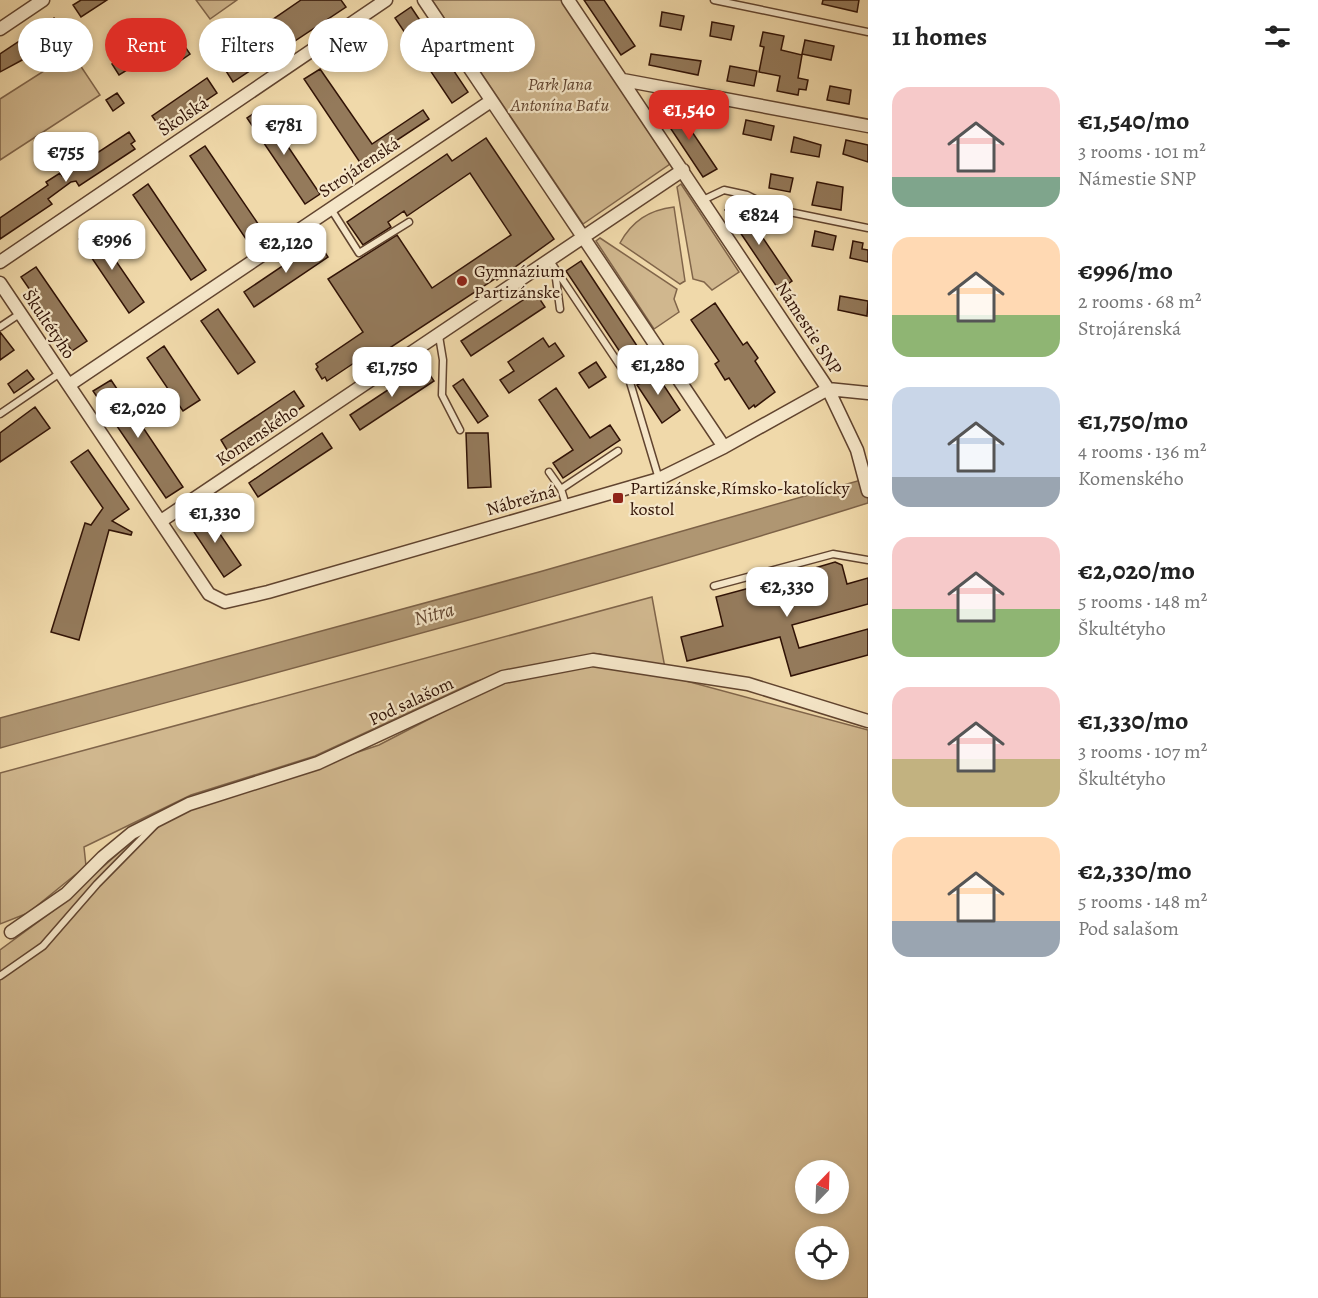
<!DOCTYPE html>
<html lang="en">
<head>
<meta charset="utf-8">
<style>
	body { margin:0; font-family:Alegreya,serif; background:#f2f2f2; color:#222; height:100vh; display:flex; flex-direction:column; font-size:22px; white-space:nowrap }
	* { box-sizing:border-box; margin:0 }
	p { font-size:20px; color:#767676 }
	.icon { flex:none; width:33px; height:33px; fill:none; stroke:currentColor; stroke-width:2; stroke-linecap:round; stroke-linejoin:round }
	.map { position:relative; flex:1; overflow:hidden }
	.panel { display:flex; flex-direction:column; background:#fff; width:450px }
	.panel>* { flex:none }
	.hud { position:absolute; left:18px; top:18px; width:570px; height:54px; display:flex; gap:12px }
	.needle { width:39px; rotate:23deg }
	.buttons { position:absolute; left:795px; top:1160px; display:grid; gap:12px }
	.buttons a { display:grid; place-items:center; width:54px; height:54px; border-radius:50%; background:#fff; box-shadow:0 3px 9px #0003; font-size:30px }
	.price { position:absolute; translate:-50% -51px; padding:0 14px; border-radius:12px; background:#fff; color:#222; font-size:20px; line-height:39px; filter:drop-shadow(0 2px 3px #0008) }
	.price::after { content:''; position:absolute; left:50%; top:36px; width:18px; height:14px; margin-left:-9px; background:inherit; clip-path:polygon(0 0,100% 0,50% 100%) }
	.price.selected { background:#d93025; color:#fff }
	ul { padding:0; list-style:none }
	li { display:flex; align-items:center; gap:18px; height:150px; padding:0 24px }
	li span { display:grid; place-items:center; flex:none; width:168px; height:120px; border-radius:18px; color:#555 }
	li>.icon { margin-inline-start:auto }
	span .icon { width:72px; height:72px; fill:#fffc; stroke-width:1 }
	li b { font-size:26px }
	h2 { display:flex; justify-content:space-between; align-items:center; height:72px; padding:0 24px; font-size:26px }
	.chip { padding:0 21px; border-radius:27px; background:#fff; box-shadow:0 3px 9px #0003; font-size:21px; line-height:54px }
	.chip.selected { background:#d93025; color:#fff }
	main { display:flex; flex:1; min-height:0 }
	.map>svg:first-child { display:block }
	.green { fill:#d0b78e; stroke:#80654a; stroke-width:1.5; fill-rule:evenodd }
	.water { fill:#af9672; stroke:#7d6247; stroke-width:1.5 }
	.building { fill:#947a5b; stroke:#311306; stroke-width:1.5 }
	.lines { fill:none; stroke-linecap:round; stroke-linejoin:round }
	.lane-casing { stroke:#61442f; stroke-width:9 }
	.street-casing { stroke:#61442f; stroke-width:15 }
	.lane { stroke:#f5e6c8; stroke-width:6 }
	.street { stroke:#f5e6c8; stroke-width:12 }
	.poi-dot { fill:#8f2418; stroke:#f5e6c8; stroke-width:2 }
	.labels { text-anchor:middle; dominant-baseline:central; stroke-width:4.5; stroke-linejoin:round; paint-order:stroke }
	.park-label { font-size:18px; font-style:italic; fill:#61442f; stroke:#f5e6c8 }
	.street-label { font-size:18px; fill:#311306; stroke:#f5e6c8 }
	.poi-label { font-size:18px; fill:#311306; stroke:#f5e6c8; text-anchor:start }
	.water-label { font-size:20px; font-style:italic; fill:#634731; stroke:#f5e6c8 }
</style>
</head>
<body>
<main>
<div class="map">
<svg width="868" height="1298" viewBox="0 0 868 1298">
	<rect width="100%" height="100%" fill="#f0d9aa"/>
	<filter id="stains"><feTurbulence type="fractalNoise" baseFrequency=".00333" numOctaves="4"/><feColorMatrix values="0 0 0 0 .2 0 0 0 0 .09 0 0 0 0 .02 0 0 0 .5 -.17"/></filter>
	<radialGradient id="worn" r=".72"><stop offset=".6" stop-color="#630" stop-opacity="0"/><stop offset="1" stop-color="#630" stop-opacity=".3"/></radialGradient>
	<path class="green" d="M196,0h41l-27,19z
		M432,0h129l109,164 -87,60z
		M72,53l28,42 -100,65v-61z
		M681,184l58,88 -27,18 -8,-8 -11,-3 -16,-92z
		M674,207l11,74 -5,3 -60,-41c12,-22 29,-33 54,-36z
		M600,238l77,51 -3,10 5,13 -25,17 -58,-88z
		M652,597l13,71 -66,-14 -94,18 -30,10 -160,74 -124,39 -107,52 2,19 -58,47 -28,11v-151z
		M593,664l71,11 204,55v568h-868v-348l53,-39 78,-69 23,-15 32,-17 193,-65 116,-60zM806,1170h32v33h-32zM806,1236h32v33h-32z"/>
	<path class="water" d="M868,478v25c-287,90 -578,165 -868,245v-30l539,-146z"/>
	<path class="building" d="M81,0h26l-26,17 -8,-12z
		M301,0h40l5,7 -113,75 -21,-33 15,-8 4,7z
		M584,0h20l31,46 -14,9z
		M823,0h36l-2,12 -35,-8z
		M411,7l57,85 -16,11 -57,-85z
		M662,12l22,4 -3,14 -21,-4z
		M54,18l8,12 -38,29 -24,13v-18z
		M168,21l22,33 -10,7 -11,-17 -50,31 -7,-11 3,-2 -2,-4 27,-23 11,-7 2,3z
		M712,22l22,4 -3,14 -21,-4z
		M763,32l21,4 -3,14 21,5 -4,23 10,2 -2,10 -7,-1 -1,6 -21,-4 3,-15 -21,-4 5,-25 -4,-1z
		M372,34l6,8 -29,20 -6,-9z
		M805,40l29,6 -3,14 -29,-6z
		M651,54l50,7 -3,14 -49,-10z
		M730,66l27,5 -3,15 -27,-5z
		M320,69l52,75 51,-34 6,9 -68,45 -57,-85z
		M207,78l10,15 -55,37 -10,-14z
		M830,86l21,4 -2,14 -22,-4z
		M117,93l7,10 -11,8 -7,-11z
		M674,105l43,64 -14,8 -42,-63z
		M262,108l58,86 -15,10 -58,-86z
		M746,120l28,6 -3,14 -28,-6z
		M129,132l6,9 -4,3 4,5 -56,37 -3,-5 -5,1 -23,17 4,5 -52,35v-21l48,-33 -2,-3 14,-9 2,3z
		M794,137l27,8 -2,12 -28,-5z
		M486,138l68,101 -57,41 -1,-2 -117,77 -4,-6 -48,32 -2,-4 -3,2 -6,-10 2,-2 -2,-3 47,-32 -35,-53 69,-44 35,53 79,-53 -41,-62 -63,43 -3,-5 -16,11 3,5 -28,18 -16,-23 100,-68 5,7z
		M846,140l22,5v17l-25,-8z
		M205,146l58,85 -15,11 -58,-86z
		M771,174l22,4 -3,14 -21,-4z
		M817,182l26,5 -2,23 -29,-5z
		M148,184l58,86 -15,10 -58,-85z
		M738,201l54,80 -13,9 -54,-80z
		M94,229l50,73 -15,11 -50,-74z
		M815,231l21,5 -3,14 -21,-4z
		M853,241l10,2 -1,6 6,1v12l-18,-4z
		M318,242l10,15 -74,50 -10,-15z
		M581,261l66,100 -15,9 -66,-99z
		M36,267l51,74 -15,10 -51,-74z
		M535,292l10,15 -74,49 -10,-15z
		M840,296l28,5 -1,15 -29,-6z
		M715,303l28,42 4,-3 11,16 -3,3 20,31 -20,15 -1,-2 -5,4 -20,-31 -4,2 -10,-16 4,-3 -28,-41z
		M218,309l37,53 -17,12 -37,-53z
		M0,332l14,18 -14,10z
		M543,338l6,9 6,-4 9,13 -55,37 -9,-13 14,-9 -6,-9z
		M164,346l36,54 -17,11 -36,-53z
		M596,362l10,15 -17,11 -10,-15z
		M424,366l10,15 -74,49 -10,-15z
		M653,369l27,41 -18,13 -25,-38 4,-2 -3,-4z
		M27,370l7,9 -20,14 -6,-9z
		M463,379l25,37 -10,7 -25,-37z
		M111,380l72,107 -17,11 -73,-107z
		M556,388l34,50 20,-13 10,15 -57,38 -10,-15 20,-13 -34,-50z
		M294,391l10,15 -74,49 -9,-15z
		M35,407l15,21 -50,34v-29z
		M322,433l10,15 -74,49 -9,-14z
		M466,433h22l3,54 -23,1z
		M88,450l41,59 -17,12 20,11 -1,3 -22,-5 -30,110 -28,-8 34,-109 6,2 12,-17 -32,-46z
		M205,512l36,53 -17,12 -36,-54z
		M835,562l7,3 5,19 21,-6v26l-76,21 7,23 69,-19v26l-77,21 -11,-39 -93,24 -6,-24 42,-11 -7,-29 41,-11 -2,-5 17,-5 2,4z"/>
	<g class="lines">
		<g class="lane-casing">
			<path id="lane" d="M714,0l154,32
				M703,200l21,-10 23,5 28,14 93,19
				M331,209l28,44 50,-31
				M550,261l79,118 30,100
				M555,271l5,38
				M0,327l21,-14
				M439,336l4,24 -1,35 18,35
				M629,379l33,-22
				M0,414l60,-41
				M549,472l12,17 5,16
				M561,489l57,-38
				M714,586l119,-32 35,6
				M0,976l43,-30 54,-62 58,-59"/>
		</g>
		<g class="street-casing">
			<path id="street" d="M424,0l300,447
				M568,0l260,389 29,61 11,41
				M0,29l43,-29
				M623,80l245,46
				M0,262l386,-262
				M0,283l209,311 16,8 43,-10 391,-113 65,-32 104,-58 40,4
				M69,385l422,-284
				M161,521l522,-351
				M11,932l55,-38 37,-37 29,-24 57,-29 129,-41 185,-86 90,-17 155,24 120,37"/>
		</g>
		<use href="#lane" class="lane"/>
		<use href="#street" class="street"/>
	</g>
	<g class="poi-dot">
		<circle cx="462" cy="281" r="6"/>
		<rect x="612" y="492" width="12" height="12" rx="3"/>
	</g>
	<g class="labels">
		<g class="park-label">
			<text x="560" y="84">Park Jana<tspan x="560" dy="21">Antonína Baťu</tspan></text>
		</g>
		<g class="street-label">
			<text transform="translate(183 116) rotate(-34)">Školská</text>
			<text transform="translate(359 167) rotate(-34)">Strojárenská</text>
			<text transform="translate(49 324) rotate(56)">Škultétyho</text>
			<text transform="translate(809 328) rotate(57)">Námestie SNP</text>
			<text transform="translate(257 435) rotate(-34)">Komenského</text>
			<text transform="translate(521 500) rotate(-16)">Nábrežná</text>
			<text transform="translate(411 701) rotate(-25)">Pod salašom</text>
		</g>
		<g class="poi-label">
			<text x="474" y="271">Gymnázium<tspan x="474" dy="21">Partizánske</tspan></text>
			<text x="630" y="488">Partizánske,Rímsko-katolícky<tspan x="630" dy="21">kostol</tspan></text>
		</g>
		<g class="water-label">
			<text transform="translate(434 614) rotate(-15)">Nitra</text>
		</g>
	</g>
	<rect width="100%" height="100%" filter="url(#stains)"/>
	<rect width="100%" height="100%" fill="url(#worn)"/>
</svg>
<div class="buttons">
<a><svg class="needle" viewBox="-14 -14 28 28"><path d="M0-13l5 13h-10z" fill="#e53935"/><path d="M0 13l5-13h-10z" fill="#767676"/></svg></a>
<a><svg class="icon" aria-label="locate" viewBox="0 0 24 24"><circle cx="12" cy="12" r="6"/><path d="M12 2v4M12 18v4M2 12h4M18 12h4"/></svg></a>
</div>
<b class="price selected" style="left:689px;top:141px">€1,540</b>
<b class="price" style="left:284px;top:156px">€781</b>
<b class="price" style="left:66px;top:183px">€755</b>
<b class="price" style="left:759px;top:246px">€824</b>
<b class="price" style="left:112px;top:271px">€996</b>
<b class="price" style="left:286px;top:274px">€2,120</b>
<b class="price" style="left:658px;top:396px">€1,280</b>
<b class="price" style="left:392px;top:398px">€1,750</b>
<b class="price" style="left:138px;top:439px">€2,020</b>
<b class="price" style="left:215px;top:544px">€1,330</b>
<b class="price" style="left:787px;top:618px">€2,330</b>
<div class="hud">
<a class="chip">Buy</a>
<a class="chip selected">Rent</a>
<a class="chip">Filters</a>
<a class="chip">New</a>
<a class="chip">Apartment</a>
</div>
</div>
<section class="panel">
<h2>11 homes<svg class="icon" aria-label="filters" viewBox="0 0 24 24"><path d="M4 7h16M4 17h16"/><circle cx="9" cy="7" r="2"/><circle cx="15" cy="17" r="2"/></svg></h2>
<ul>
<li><span style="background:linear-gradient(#f6c9c9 75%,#7fa58c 0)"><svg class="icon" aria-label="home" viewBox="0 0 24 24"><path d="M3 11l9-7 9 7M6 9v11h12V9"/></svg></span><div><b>€1,540/mo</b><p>3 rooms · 101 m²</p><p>Námestie SNP</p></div></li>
<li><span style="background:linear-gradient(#ffd9b3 65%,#8fb573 0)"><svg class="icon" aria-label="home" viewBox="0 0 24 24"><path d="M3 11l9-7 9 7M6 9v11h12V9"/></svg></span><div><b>€996/mo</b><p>2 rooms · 68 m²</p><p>Strojárenská</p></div></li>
<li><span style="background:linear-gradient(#c9d6e8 75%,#9aa5b1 0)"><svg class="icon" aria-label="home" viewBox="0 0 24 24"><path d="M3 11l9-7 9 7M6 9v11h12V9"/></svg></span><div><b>€1,750/mo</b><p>4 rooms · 136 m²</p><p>Komenského</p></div></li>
<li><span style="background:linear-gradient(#f6c9c9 60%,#8fb573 0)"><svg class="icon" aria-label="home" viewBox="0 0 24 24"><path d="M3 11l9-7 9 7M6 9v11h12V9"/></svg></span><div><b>€2,020/mo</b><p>5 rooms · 148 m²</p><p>Škultétyho</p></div></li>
<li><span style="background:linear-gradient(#f6c9c9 60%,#c2b280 0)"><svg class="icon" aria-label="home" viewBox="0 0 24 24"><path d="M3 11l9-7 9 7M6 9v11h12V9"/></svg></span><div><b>€1,330/mo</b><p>3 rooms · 107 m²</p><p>Škultétyho</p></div></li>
<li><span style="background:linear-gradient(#ffd9b3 70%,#9aa5b1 0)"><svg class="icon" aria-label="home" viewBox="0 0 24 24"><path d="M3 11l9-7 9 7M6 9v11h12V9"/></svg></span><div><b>€2,330/mo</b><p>5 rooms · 148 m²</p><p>Pod salašom</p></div></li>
</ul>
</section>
</main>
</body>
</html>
